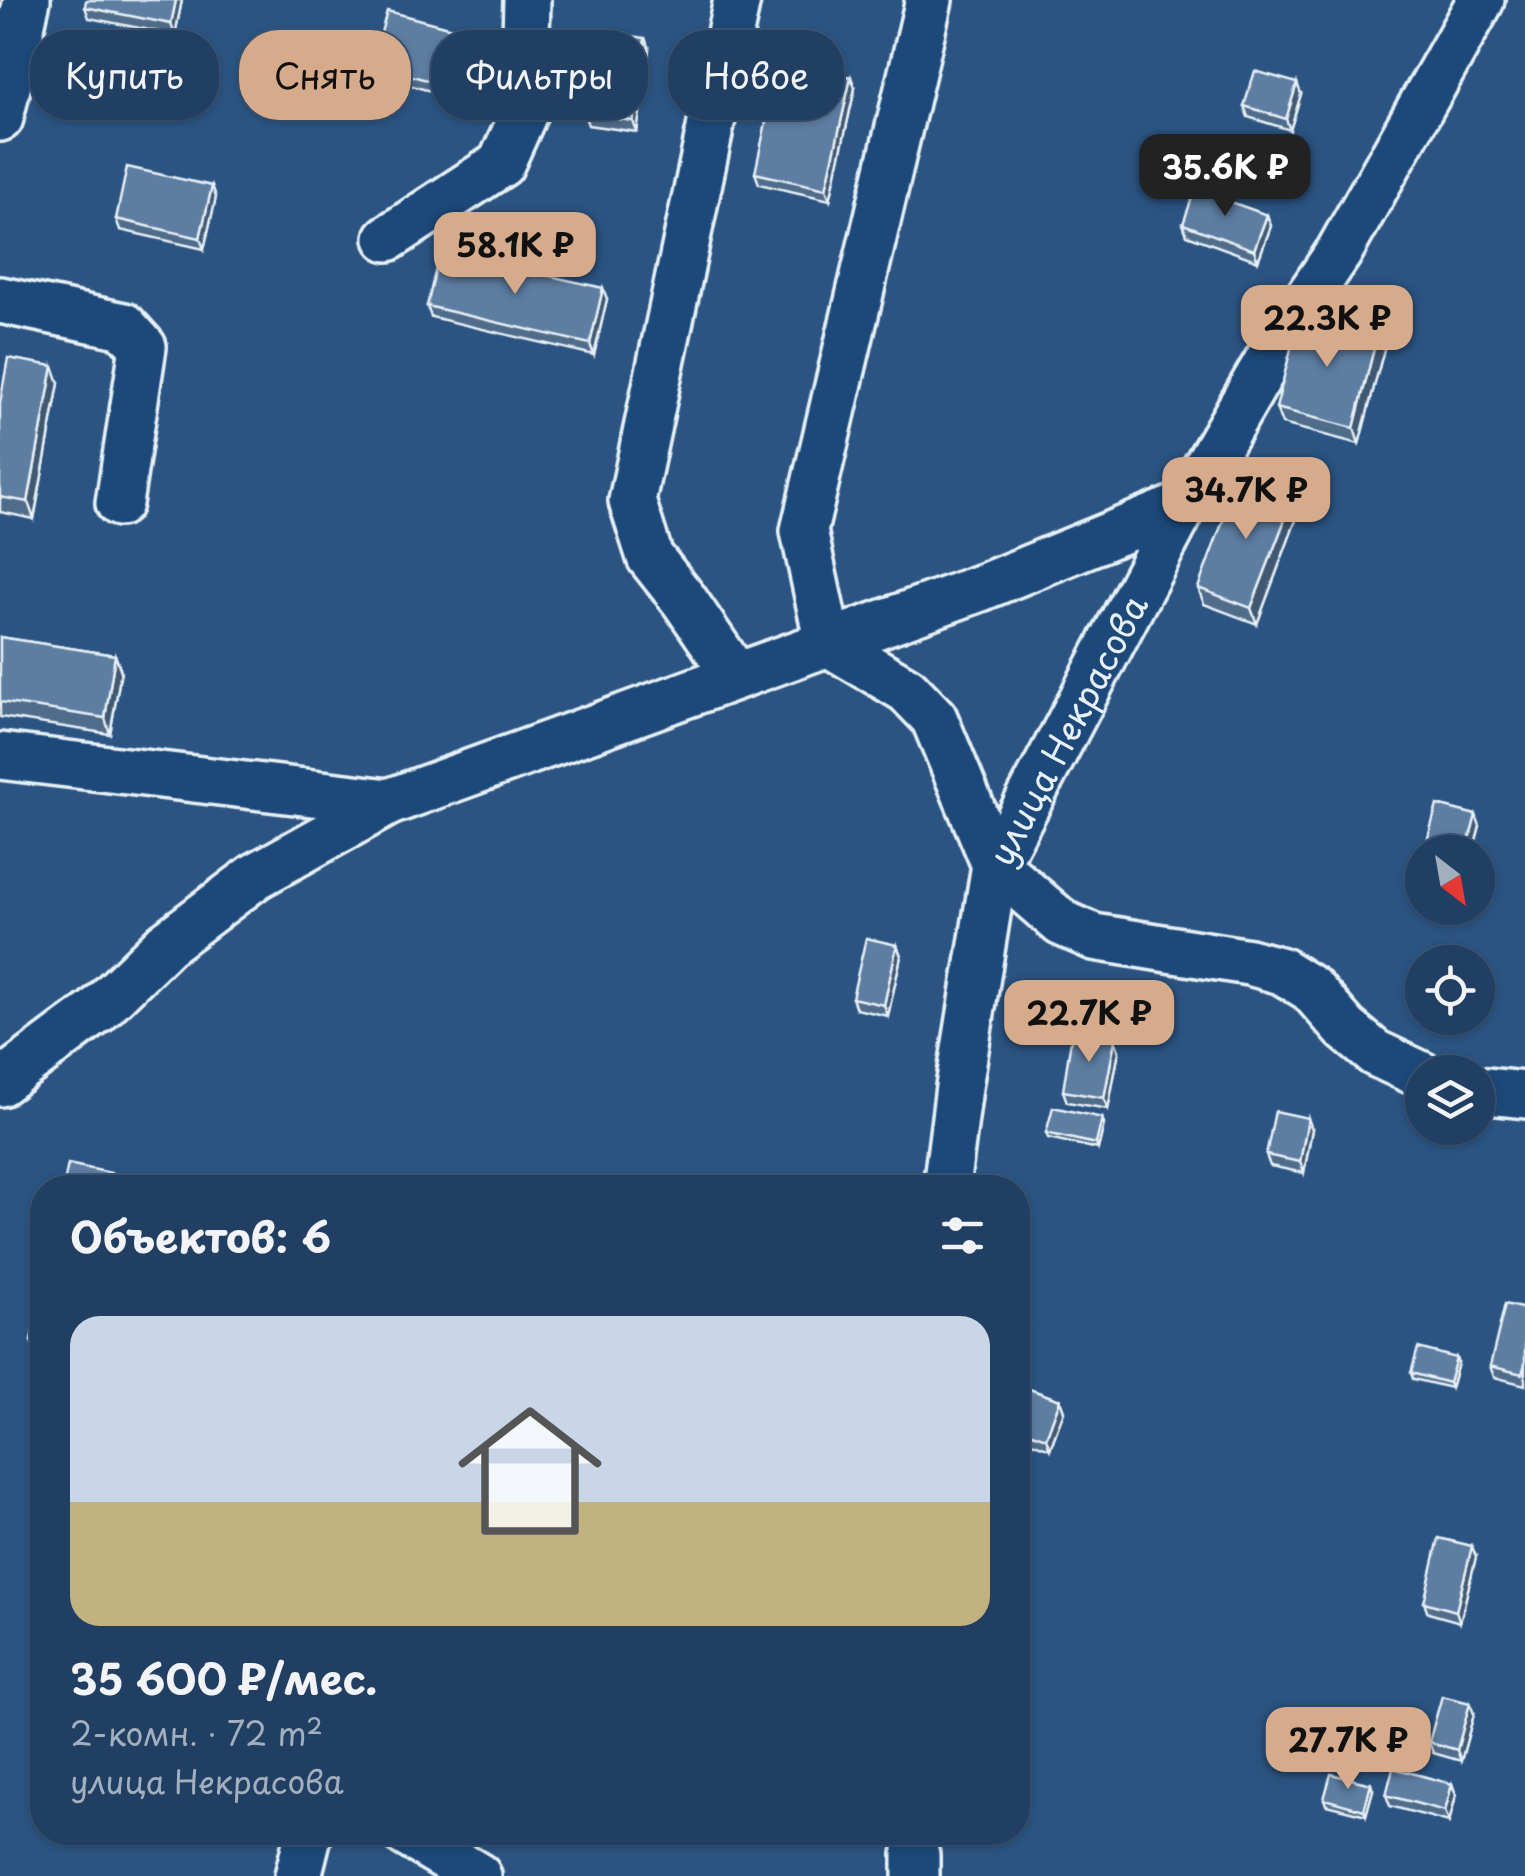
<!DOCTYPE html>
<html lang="ru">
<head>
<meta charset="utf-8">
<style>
	body { margin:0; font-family:"Playpen Sans",sans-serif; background:#2d4a6b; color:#f1f3f6; height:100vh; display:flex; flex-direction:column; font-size:38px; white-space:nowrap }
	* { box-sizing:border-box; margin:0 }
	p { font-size:32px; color:#a2afbe }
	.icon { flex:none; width:55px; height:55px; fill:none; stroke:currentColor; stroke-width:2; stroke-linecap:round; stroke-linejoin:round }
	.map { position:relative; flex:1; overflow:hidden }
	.sheet { position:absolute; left:30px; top:1175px; width:1000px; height:670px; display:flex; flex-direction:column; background:#203f62; border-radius:40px; box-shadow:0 2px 8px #0004,0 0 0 2px #3d5877 }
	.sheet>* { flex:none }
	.hud { position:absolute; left:30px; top:30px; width:1000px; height:90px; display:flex; gap:20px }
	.needle { width:65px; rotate:149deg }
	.fabs { position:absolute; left:1405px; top:835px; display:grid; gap:20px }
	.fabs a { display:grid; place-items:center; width:90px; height:90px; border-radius:50%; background:#203f62; box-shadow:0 2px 8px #0004,0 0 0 2px #3d5877; font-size:50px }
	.price { position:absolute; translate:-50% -85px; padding:0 22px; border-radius:20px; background:#d6ab8b; color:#111; font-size:32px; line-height:65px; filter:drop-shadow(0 2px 5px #0008) }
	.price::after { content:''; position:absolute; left:50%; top:60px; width:30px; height:22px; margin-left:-15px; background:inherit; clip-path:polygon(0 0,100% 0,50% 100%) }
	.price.selected { background:#222; color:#fff }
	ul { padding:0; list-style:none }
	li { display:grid; align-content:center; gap:20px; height:530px; padding:0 40px }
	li+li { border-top:2px solid #3d5877 }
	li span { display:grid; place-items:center; height:310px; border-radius:30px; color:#555 }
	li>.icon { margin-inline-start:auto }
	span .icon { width:180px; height:180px; fill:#fffc; stroke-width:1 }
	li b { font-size:42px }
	h2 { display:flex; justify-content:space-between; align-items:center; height:120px; padding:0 40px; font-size:42px }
	.tag { padding:0 35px; border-radius:40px; background:#203f62; box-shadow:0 2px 8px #0004,0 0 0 2px #3d5877; font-size:35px; line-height:90px }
	.tag.selected { background:#d6ab8b; color:#111 }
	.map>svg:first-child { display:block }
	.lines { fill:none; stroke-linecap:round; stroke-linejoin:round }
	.minor-casing { stroke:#e8f1f8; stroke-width:52 }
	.minor { stroke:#1f4a7a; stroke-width:45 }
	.wall { fill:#506c8a; stroke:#e8f1f8; stroke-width:2.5 }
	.shaded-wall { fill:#415871; stroke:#e8f1f8; stroke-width:2.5 }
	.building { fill:#5d7da1; stroke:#e8f1f8; stroke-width:2.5 }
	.labels { text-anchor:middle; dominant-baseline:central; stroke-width:10; stroke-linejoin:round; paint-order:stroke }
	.street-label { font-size:35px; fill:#e8f1f8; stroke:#1f4a7a }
</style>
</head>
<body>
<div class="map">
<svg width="1525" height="1876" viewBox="0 0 1525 1876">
	<rect width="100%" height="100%" fill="#2b5482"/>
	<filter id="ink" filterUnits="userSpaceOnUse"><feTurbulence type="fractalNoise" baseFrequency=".01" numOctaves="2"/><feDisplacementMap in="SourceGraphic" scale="20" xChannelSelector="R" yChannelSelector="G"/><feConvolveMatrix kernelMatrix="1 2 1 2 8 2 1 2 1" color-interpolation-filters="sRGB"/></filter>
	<g filter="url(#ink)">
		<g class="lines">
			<g class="minor-casing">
				<g id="minor">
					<path d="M929,0l-125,531 24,112 79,47 27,28 61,147 67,58 32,14 155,25 33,9 29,18 35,40 29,24 47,22"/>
					<path d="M0,118l27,-118"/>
					<path d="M388,238l113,-74 23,-51 3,-113"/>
					<path d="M0,300l124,26 19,21 -24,156"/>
					<path d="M736,676l-52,-76 -34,-43 -18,-56 105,-501"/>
					<path d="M0,756l389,46"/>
					<path d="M0,1083l97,-72 69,-67 90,-68 133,-74 594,-215 201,-82"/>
					<path d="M1478,1090l47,5"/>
					<path id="s1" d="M946,1188l13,-101 36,-222 189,-360 97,-167 58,-86 142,-252"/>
					<path d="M404,1832l74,44"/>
					<path d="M298,1876l11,-44"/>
					<path d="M916,1876v-21"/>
				</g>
			</g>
			<use href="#minor" class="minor"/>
		</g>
		<path class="wall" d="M182,0l-7,35 -86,-17 -4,-11z
			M467,32l4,11 -15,55 -80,-22 -4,-11z
			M649,49l-12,83 -49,-7 -4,-11z
			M855,88l-25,112 -71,-16 -4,-11z
			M1301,94l-11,36 -42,-13 -4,-11z
			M212,186l4,11 -12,52 -84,-19 -4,-11z
			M1267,215l4,11 -13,35 -71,-26 -4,-11z
			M607,299l-13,56 -163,-38 -4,-11z
			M1384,349l-25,95 -77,-20 -6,-16z
			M59,383l-25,136 -34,-7v-109z
			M1294,496l5,16 -42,112 -53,-20 -6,-16z
			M0,637l115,18 6,16 -11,63 -110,-17z
			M1422,858v36h-2l-4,-11z
			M897,945l4,11 -13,60 -32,-7 -4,-11z
			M1115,1040l4,11 -11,58 -41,-7 -4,-11z
			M1102,1118l2,6 -6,25 -50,-11 -2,-5z
			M1312,1129l-8,44 -34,-7 -4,-11z
			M42,1287v71l-5,-1 -6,-16z
			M1525,1309v76l-31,-8 -4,-11z
			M1458,1363l-7,25 -38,-9 -2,-6z
			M1018,1385l42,15 4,11 -14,38 -32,-12z
			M1476,1557l-16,65 -32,-9 -4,-11z
			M1474,1714l-13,47 -28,-8 -4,-11z
			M1452,1784l4,11 -7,27 -59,-16 -4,-11z
			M1373,1790l-7,25 -40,-10 -2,-6z"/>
		<path class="shaded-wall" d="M176,0h6l-7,35 -4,-11z
			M467,32l4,11 -15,55 -4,-11z
			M645,38l4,11 -12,83 -4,-11z
			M851,77l4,11 -25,112 -4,-11z
			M1297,83l4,11 -11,36 -4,-11z
			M212,186l4,11 -12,52 -4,-11z
			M1267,215l4,11 -13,35 -4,-11z
			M603,288l4,11 -13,56 -4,-11z
			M1378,332l6,17 -25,95 -5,-16z
			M53,366l6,17 -25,136 -6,-17z
			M1294,496l5,16 -42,112 -6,-16z
			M115,655l6,16 -11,63 -5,-16z
			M1476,815l4,11 -7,26h-7z
			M897,945l4,11 -13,60 -4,-11z
			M1115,1040l4,11 -11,58 -4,-11z
			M1102,1118l2,6 -6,25 -2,-5z
			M1308,1118l4,11 -8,44 -4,-11z
			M1025,1311l4,11 -11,41v-25z
			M1456,1358l2,5 -7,25 -2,-5z
			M1060,1400l4,11 -14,38 -4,-11z
			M1472,1546l4,11 -16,65 -4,-11z
			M1470,1703l4,11 -13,47 -4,-11z
			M1371,1784l2,6 -7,25 -2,-5z
			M1452,1784l4,11 -7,27 -4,-11z"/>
		<path class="building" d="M86,0h90l-5,24 -86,-17z
			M387,11l80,21 -15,55 -80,-22z
			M595,31l50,7 -12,83 -49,-7z
			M779,62l72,15 -25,112 -71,-16z
			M1255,71l42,12 -11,36 -42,-13z
			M127,167l85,19 -12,52 -84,-19z
			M1195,189l72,26 -13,35 -71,-26z
			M440,251l163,37 -13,56 -163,-38z
			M1300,313l78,19 -24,96 -78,-20z
			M8,358l45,8 -25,136 -28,-5v-94z
			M1240,475l54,21 -43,112 -53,-20z
			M0,637l115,18 -10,63 -105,-16z
			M1437,805l39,10 -10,37h-42z
			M1422,858v26l-6,-1z
			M866,938l31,7 -13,60 -32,-7z
			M1072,1033l43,7 -11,58 -41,-7z
			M1053,1107l49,11 -6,26 -50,-11z
			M1275,1111l33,7 -8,44 -34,-7z
			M68,1164l57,12 -2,12h-60z
			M42,1287v56l-11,-2z
			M1505,1304l20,5v54l-3,11 -32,-8z
			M1018,1309l7,2 -7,27z
			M1418,1348l38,10 -7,25 -38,-10z
			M1018,1385l42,15 -14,38 -28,-10z
			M1439,1538l33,8 -16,65 -32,-9z
			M1442,1696l28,7 -13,47 -28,-8z
			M1393,1768l59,16 -7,27 -59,-16z
			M1331,1774l40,10 -7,26 -40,-11z"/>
	</g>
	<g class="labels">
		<g class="street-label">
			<text stroke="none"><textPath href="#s1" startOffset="480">улица Некрасова</textPath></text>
		</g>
	</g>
</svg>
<div class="fabs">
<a><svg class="needle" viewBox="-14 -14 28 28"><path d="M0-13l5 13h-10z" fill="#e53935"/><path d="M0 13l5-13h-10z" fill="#a2afbe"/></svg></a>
<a><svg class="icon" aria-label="locate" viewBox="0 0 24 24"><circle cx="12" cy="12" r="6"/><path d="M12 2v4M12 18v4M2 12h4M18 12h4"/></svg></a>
<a><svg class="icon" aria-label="layers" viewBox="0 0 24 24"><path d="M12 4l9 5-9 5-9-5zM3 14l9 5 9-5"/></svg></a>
</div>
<b class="price selected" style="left:1225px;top:219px">35.6K ₽</b>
<b class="price" style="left:515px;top:297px">58.1K ₽</b>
<b class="price" style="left:1327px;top:370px">22.3K ₽</b>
<b class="price" style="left:1246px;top:542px">34.7K ₽</b>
<b class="price" style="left:1089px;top:1065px">22.7K ₽</b>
<b class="price" style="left:1348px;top:1792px">27.7K ₽</b>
<div class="hud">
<a class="tag">Купить</a>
<a class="tag selected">Снять</a>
<a class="tag">Фильтры</a>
<a class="tag">Новое</a>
</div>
<section class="sheet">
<h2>Объектов: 6<svg class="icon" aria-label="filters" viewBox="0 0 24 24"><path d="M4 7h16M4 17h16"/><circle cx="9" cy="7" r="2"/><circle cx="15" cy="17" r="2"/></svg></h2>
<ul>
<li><span style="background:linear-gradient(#c9d6e8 60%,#c2b280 0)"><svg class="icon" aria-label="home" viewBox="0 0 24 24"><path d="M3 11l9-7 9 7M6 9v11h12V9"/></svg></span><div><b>35 600 ₽/мес.</b><p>2-комн. · 72 m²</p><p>улица Некрасова</p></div></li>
</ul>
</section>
</div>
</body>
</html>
